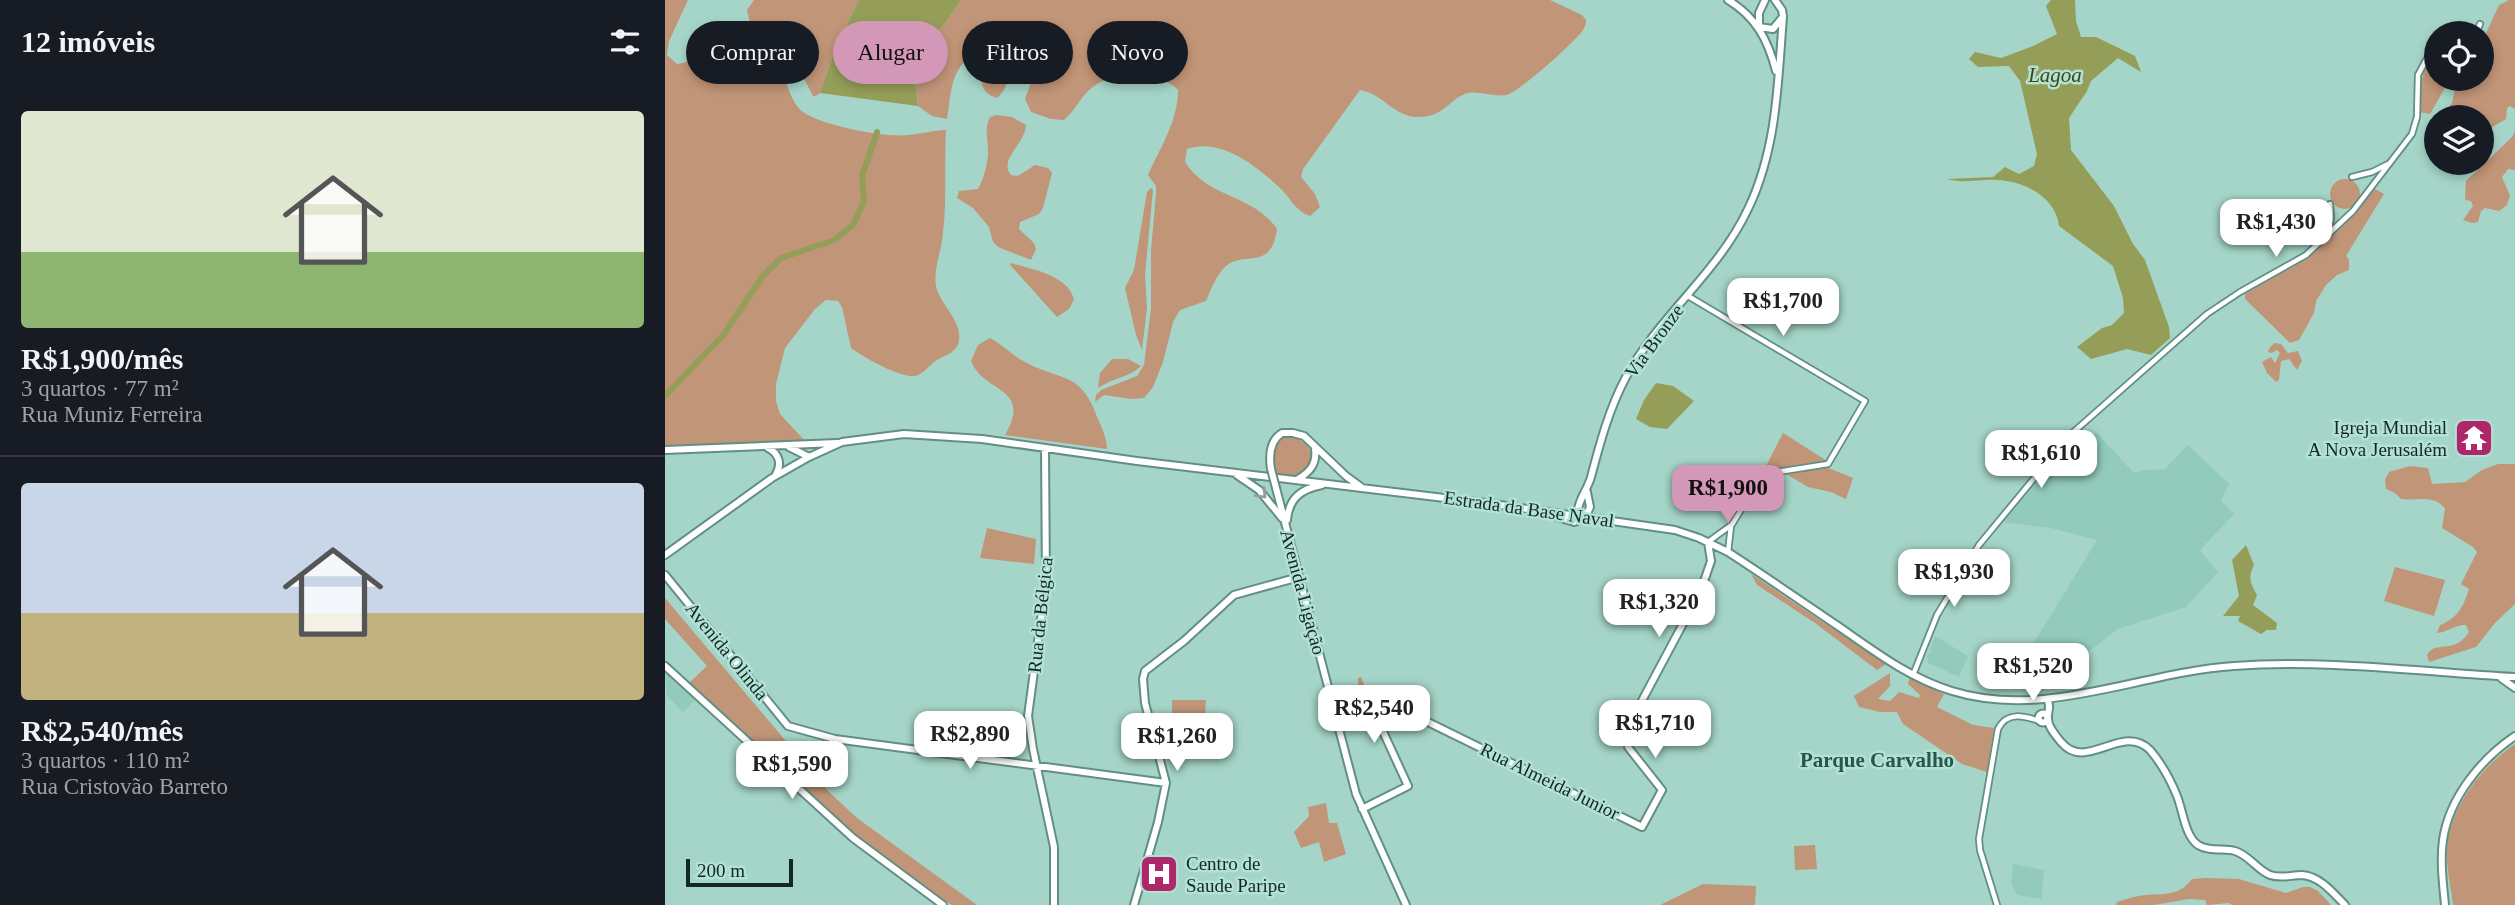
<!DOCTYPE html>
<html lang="pt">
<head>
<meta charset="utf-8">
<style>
	body { margin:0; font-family:"Times New Roman",serif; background:#20242c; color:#f1f3f6; height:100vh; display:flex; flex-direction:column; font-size:26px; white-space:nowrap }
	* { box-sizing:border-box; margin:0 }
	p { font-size:23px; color:#9ea1a6 }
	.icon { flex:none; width:38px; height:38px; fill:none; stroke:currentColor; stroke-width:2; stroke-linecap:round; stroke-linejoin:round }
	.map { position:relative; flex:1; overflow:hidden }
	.panel { display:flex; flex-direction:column; background:#171b24; width:665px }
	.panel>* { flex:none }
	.hud { position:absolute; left:21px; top:21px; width:665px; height:63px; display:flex; gap:14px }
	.fabs { position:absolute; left:1759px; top:21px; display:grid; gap:14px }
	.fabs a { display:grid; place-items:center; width:70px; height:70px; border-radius:50%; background:#171b24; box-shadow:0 4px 10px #0003; font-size:35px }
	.scale { position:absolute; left:21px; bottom:18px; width:107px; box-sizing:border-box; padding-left:7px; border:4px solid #142722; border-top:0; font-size:19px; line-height:24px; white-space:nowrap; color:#142722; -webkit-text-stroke:5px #b2e2d5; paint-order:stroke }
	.price { position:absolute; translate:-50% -60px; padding:0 16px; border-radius:14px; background:#fff; color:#222; font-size:23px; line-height:46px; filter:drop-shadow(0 2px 4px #0008) }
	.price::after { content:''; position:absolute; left:50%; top:42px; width:21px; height:16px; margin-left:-10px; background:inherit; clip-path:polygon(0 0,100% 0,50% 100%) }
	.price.on { background:#d397b7; color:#111 }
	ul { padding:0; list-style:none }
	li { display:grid; align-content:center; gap:14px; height:371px; padding:0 21px }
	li+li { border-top:2px solid #363941 }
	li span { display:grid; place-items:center; height:217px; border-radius:7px; color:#555 }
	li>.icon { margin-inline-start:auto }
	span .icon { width:126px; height:126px; fill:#fffc; stroke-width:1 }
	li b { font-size:30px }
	h2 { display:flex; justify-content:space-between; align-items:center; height:84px; padding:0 21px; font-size:30px }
	.pill { padding:0 24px; border-radius:32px; background:#171b24; box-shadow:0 4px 10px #0003; font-size:24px; line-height:63px }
	.pill.on { background:#d397b7; color:#111 }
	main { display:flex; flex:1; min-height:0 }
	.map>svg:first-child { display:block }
	.built { fill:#92cbbc }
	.green { fill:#c09578 }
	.water { fill:#949e59 }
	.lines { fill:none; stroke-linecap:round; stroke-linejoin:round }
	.river { stroke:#949e59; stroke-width:6 }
	.minor-casing { stroke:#618f83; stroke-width:8 }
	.major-casing { stroke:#618f83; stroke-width:10 }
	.minor { stroke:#fff; stroke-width:4.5 }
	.major { stroke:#fff; stroke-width:6 }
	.major-bridge-casing { stroke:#618f83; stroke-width:10; stroke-linecap:butt }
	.major-bridge { stroke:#fff; stroke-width:6 }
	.oneway { stroke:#959e9c }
	.labels { text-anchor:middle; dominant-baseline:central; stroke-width:5; stroke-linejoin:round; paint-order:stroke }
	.street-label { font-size:19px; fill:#142722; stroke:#b2e2d5 }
	.poi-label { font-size:19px; fill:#142722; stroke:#b2e2d5; text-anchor:end }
	.water-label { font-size:21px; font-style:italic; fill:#414712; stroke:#b2e2d5 }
	.neighbourhood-label { font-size:21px; font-weight:bold; fill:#29554b; stroke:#b2e2d5 }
</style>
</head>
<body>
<main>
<section class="panel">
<h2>12 imóveis<svg class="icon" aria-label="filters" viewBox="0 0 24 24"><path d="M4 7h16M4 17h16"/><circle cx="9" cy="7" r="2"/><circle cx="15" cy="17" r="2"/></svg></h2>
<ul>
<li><span style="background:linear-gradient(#dfe7d0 65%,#8fb573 0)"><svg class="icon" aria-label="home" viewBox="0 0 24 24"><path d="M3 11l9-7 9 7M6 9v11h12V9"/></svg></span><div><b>R$1,900/mês</b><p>3 quartos · 77 m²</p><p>Rua Muniz Ferreira</p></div></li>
<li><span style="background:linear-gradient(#c9d6e8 60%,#c2b280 0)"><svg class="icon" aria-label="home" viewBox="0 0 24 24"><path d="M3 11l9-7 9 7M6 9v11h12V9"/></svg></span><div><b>R$2,540/mês</b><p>3 quartos · 110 m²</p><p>Rua Cristovão Barreto</p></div></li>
</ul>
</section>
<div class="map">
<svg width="1850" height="905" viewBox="0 0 1850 905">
	<rect width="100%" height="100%" fill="#a5d5c8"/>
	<path class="built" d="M1432,433l37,40 9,-3 22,-1 23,-24 41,39 -8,17 13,13 -34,36 18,22 -32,35 -68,22 -38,29 -63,12 80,-130 -46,-12 -50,-6 64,-77 12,-8z
		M1270,636l33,20 -9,21 -31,-14 -1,-7 5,-6 -2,-1z
		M0,673l30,27 -12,12 -16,-16z
		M1348,864l31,6 -3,29 -24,-4 -6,-12z"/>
	<path class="green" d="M0,0h23l-19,41 -2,14 10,9c18,-2 32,-15 50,-17 21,-3 43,8 54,26 9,14 9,31 25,41 21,12 79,24 103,21 13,-1 24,-5 37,-5 -2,34 1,69 -3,103 -1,16 -10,37 -7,53 4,19 26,34 23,54 -1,12 -13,15 -22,20 -8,5 -13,14 -22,16 -15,2 -52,-19 -64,-28l-9,-41 -4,-6 -12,-1 -11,9 -30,39 -9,36v17l4,13 26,28 -141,4z
		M89,0h105l-23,47 -16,46 -4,3h-3c-9,-16 -16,-36 -29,-48 -17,-16 -32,-9 -37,-38z
		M296,0h589l32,15 4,5c0,3 -1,7 -3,10 -7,11 -66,64 -77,65 -12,2 -25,-4 -38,-2 -19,5 -23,25 -52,24 -24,-2 -34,-24 -56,-27l-57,79 -2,8 14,17 5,13 -10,9c-14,-5 -17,-14 -27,-25 -24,-23 -61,-54 -96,-42l-2,13c25,38 67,31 92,67 -6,44 -33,20 -52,38 -9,9 -14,22 -19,34l-26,9 -7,12 -10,40 -10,25 -9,11 -13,1 -27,-4 -9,7 1,-7 5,-5 36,-14 7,-11 7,-57v-57l5,-58v-7l-8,-11c12,-27 30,-54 30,-85 -15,-18 -67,-17 -84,-4 -13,9 -18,24 -30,34l-13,-1 -20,-7 -6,-13 17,-48 1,-13c-9,-7 -16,-10 -26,-2 -9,18 -3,49 -20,62 -21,-5 -15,-23 -14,-40l-6,-3c-27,8 -26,41 -30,64l-15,-3 -14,-10 -6,-47 34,-37z
		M1844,0h6v109l-5,-3 -3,2 -1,11 -24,14 -1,-16h-40l11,-14 5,-24h24l1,-37 17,-37z
		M1771,55v24h14l-20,35 -11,-2c1,-23 0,-40 17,-57z
		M332,115l15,2 14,8c-1,20 -28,34 -15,50l7,1 17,-11 13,3 4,5 -9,35 -4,6 -19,8 -1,7 15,14 2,6 -5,11 -33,-13 -5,-5 -4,-15 -16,-19 -16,-10 2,-7 19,-2c6,-11 10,-26 10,-38 0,-12 -4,-22 2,-34z
		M1850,131v39l-7,-1 -6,8 8,19 -3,9 -8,6 -14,-3 -4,3 -3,11 -6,1 -9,-3 10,-14 -2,-5 -6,-1 1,-19 46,-44z
		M1665 194a15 15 0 1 1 30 0a15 15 0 1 1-30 0Z
		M486,188l2,2 -8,85 2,33 -5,42 -6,-15 -11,-47 9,-18 13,-78z
		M1710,189l9,5 -38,62 3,3v11l-12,5 -11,10 -10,16 -2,12 -15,27 -9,3 -45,-44v-5l61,-35z
		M345,263c22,6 57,12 64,36l-5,10 -12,8 -46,-51z
		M325,338c13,7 23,18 35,24 38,20 56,9 73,57 4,9 9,20 9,30l-102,-14c28,-49 -21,-41 -34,-74l7,-16z
		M1610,343l6,1 7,9 10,-2 4,10 -5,9 -8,-11 -8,2 -2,19 -3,2 -9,-9 -5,-11 9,-5 4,6 5,-10 -3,-3 -6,3 -3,-1 2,-5z
		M447,359h16l13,7c-12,12 -29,12 -43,22l2,-15z
		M1118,433l44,28 -60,11 -3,-2z
		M620,436c25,0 41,31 13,39 -7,2 -15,0 -23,-1 -3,-14 -4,-32 10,-38z
		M1833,464h17v140l-20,19 -19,24 -47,15 -2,-7c9,-16 26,1 42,-23l-3,-7c-10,-1 -18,7 -29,8l3,-8c18,-7 23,-18 29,-36l-8,-5 16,-32 -4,-5 -31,-19 3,-19c-10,-15 -29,-8 -44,-10l-6,-6 -9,-4 -1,-9 4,-8 21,-6 18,2 4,16 33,-2 17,-12z
		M1161,467l27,11 -7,21 -15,-7 -23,-5 -22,-13z
		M322,528l49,11 -2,25 -54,-6z
		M1730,567l50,13 -11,36 -50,-15z
		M1086,574l135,90 -9,6 -62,-47 -58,-38z
		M0,598l163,193 29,27 120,87h-25l-65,-40 -33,-26 -165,-156 18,-17 -42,-47z
		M1225,673v13l-12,13 12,2 9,-9 20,6 1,-3 -12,-11 2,-7 34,17 -7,13 36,18 21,3 -7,44 -25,-8 -59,-40 -6,-12h-17l-21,-5 -5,-11z
		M696,677l5,13 8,7 -5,21 -12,3 -6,-28 7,-4v-11z
		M507,700h34l-2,31 -32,-3z
		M1850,744v161h-62c-2,-17 -7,-37 -6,-54 1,-42 35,-85 68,-107z
		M661,803l3,20h8l9,31 -22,8 -5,-20 -18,6 -7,-16 15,-16 -1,-9z
		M1150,845l2,24 -22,1 -1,-24z
		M1541,878l33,1 47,14 17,-6h7l8,4 13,14h-99l-3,-2 -22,2 -2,-5 -16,-1 -35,6h-38l1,-3c7,-2 15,-5 22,-6 21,-4 38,3 53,-17z
		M1038,884l53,2 -1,19h-95z"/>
	<path class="water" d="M194,0h102l-15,22 -34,37 6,47 -98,-13 16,-46z
		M1386,0h24l1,21 5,16h15l39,19 6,16 -23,-14 -27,23 -4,10 -18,27 2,32 43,56 19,38 12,16 24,67 1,11 -19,17 -24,-6 -36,10 -14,-12 25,-19 10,-3 12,-12 -1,-15 -10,-32 -54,-40c-3,-29 -35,-45 -62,-46 -17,-1 -33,4 -50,-1l46,-2 12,-10 14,7 15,-8 3,-12 -17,-73 -11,-15 -31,1 -9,-8 6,-7 26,6 32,-12 24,-12 -11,-28z
		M991,383l17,3 21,15 -27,28 -17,-2 -14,-8 8,-19z
		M1581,545l8,20c-6,12 -4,18 3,30l-4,10 24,18 -1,7h-9l-6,4 -23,-13 2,-5h-17l16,-20 -7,-36z"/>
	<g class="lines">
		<path class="river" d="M0,396l59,-62 38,-57 19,-19 53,-18 19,-15 11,-24 -2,-25 15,-44"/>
		<g class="minor-casing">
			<path id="minor" d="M1807,33l5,-2 3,-7
				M1687,177l20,-5 16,-8
				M1660,237l6,-18 -1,-15
				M1023,296l177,105 -37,63 -57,9 -10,4 -30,49 -3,26
				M1043,542l22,-16
				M1248,675l24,-60 42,-70 90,-109 138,-122 33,-22 66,-37 47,-44 59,-77 5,-17 1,-42 8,-15 10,-10
				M1332,905l-17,-55 -1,-11 19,-110c9,-18 26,-13 42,-8"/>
		</g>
		<g class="major-casing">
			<path id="major" d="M1063,0c28,17 40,40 48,71
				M1100,0l-6,13v14l14,2 9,-11
				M124,447l20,10
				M103,448c12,6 14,17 7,28
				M380,448l1,134 -18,134 5,33 21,98v58
				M0,450l172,-7
				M606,469c-2,-13 -2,-28 11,-36h11l11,3 42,40 15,11
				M572,475l22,15 23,28
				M633,479c12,-7 19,-15 17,-30
				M611,488l80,306 50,111
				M889,516l20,6 11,-4
				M913,516c-2,-13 9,-25 13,-39 9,-34 18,-68 35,-100 33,-61 92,-104 122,-168 29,-60 30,-127 35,-193l-1,-6 -7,-10
				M920,518l5,-11 -3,-15
				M622,520c2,-22 14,-31 35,-35
				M0,555l107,-77 37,-21 33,-15 62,-8 78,5 155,22 349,42 189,27 24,8 29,14c37,24 73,49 110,74 36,25 71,52 114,65 94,29 189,-19 282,-25 93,-7 188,6 281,11
				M0,575l123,151 47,13 331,44
				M0,666l188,172 90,67
				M1836,678l14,10
				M1382,699c5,8 0,12 1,20 0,8 8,17 13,23 25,31 61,-20 89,8 11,13 21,31 27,46 6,15 8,40 21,49 11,7 26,3 37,6 14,4 22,19 35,24 11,4 21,0 32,0 18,1 32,19 43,30
				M1373.5 718a4.5 4.5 0 1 1 9 0a4.5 4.5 0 1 1-9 0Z
				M697,809l46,-23 -28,-61 -1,-8 3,-12 5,-3 255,125 20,-37 -34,-43 1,-22 72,-135 10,-29 -3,-19
				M469,905l24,-83 8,-39 -21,-80 -2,-24 2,-8 39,-30 50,-46 65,-18
				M1780,905c-2,-21 -5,-44 -2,-65 6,-42 38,-81 72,-104"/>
		</g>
		<use href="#minor" class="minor"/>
		<use href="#major" class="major"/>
		<g class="major-bridge-casing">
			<path id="major-bridge" d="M606,469l5,19"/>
		</g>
		<use href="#major-bridge" class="major-bridge"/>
	</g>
	<defs><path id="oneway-chevron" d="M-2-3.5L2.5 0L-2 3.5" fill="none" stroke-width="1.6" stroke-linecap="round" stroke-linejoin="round" transform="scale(1.75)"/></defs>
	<use class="oneway" href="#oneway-chevron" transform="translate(597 494) rotate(46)"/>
	<defs>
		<g id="temple-square" transform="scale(2.0125)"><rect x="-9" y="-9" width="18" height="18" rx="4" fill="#af276b" stroke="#b2e2d5"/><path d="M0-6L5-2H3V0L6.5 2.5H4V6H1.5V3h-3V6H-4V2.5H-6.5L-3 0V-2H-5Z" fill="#fff"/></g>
		<g id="hospital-square" transform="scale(2.0125)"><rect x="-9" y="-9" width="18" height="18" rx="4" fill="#af276b" stroke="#b2e2d5"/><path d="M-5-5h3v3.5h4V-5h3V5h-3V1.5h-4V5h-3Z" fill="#fff"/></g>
	</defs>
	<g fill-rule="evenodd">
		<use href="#temple-square" x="1809" y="438"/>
		<use href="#hospital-square" x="494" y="874"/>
	</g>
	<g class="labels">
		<g class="street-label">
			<text transform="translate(989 341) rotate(-54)">Via Bronze</text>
			<text transform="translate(864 509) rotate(8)">Estrada da Base Naval</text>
			<text transform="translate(638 592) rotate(75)">Avenida Ligação</text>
			<text transform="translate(375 615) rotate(-84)">Rua da Bélgica</text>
			<text transform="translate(62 651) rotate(51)">Avenida Olinda</text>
			<text transform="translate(885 781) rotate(26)">Rua Almeida Junior</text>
		</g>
		<g class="poi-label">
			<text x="1782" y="427">Igreja Mundial<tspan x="1782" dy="22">A Nova Jerusalém</tspan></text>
			<text x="521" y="863" text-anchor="start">Centro de<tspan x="521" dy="22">Saude Paripe</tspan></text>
		</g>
		<g class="water-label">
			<text x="1390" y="75">Lagoa</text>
		</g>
		<g class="neighbourhood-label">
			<text x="1212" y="760">Parque Carvalho</text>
		</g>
	</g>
</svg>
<div class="fabs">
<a><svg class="icon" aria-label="locate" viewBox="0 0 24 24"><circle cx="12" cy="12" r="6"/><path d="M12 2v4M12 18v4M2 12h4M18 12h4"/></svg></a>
<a><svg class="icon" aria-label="layers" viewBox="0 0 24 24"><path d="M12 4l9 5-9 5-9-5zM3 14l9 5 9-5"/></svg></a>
</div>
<div class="scale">200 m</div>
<b class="price" style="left:1611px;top:259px">R$1,430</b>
<b class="price" style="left:1118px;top:338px">R$1,700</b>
<b class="price" style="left:1376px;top:490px">R$1,610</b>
<b class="price on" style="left:1063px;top:525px">R$1,900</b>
<b class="price" style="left:1289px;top:609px">R$1,930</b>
<b class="price" style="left:994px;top:639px">R$1,320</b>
<b class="price" style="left:1368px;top:703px">R$1,520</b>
<b class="price" style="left:709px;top:745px">R$2,540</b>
<b class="price" style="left:990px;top:760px">R$1,710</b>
<b class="price" style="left:305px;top:771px">R$2,890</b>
<b class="price" style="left:512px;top:773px">R$1,260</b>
<b class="price" style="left:127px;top:801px">R$1,590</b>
<div class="hud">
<a class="pill">Comprar</a>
<a class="pill on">Alugar</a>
<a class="pill">Filtros</a>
<a class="pill">Novo</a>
</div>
</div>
</main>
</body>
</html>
